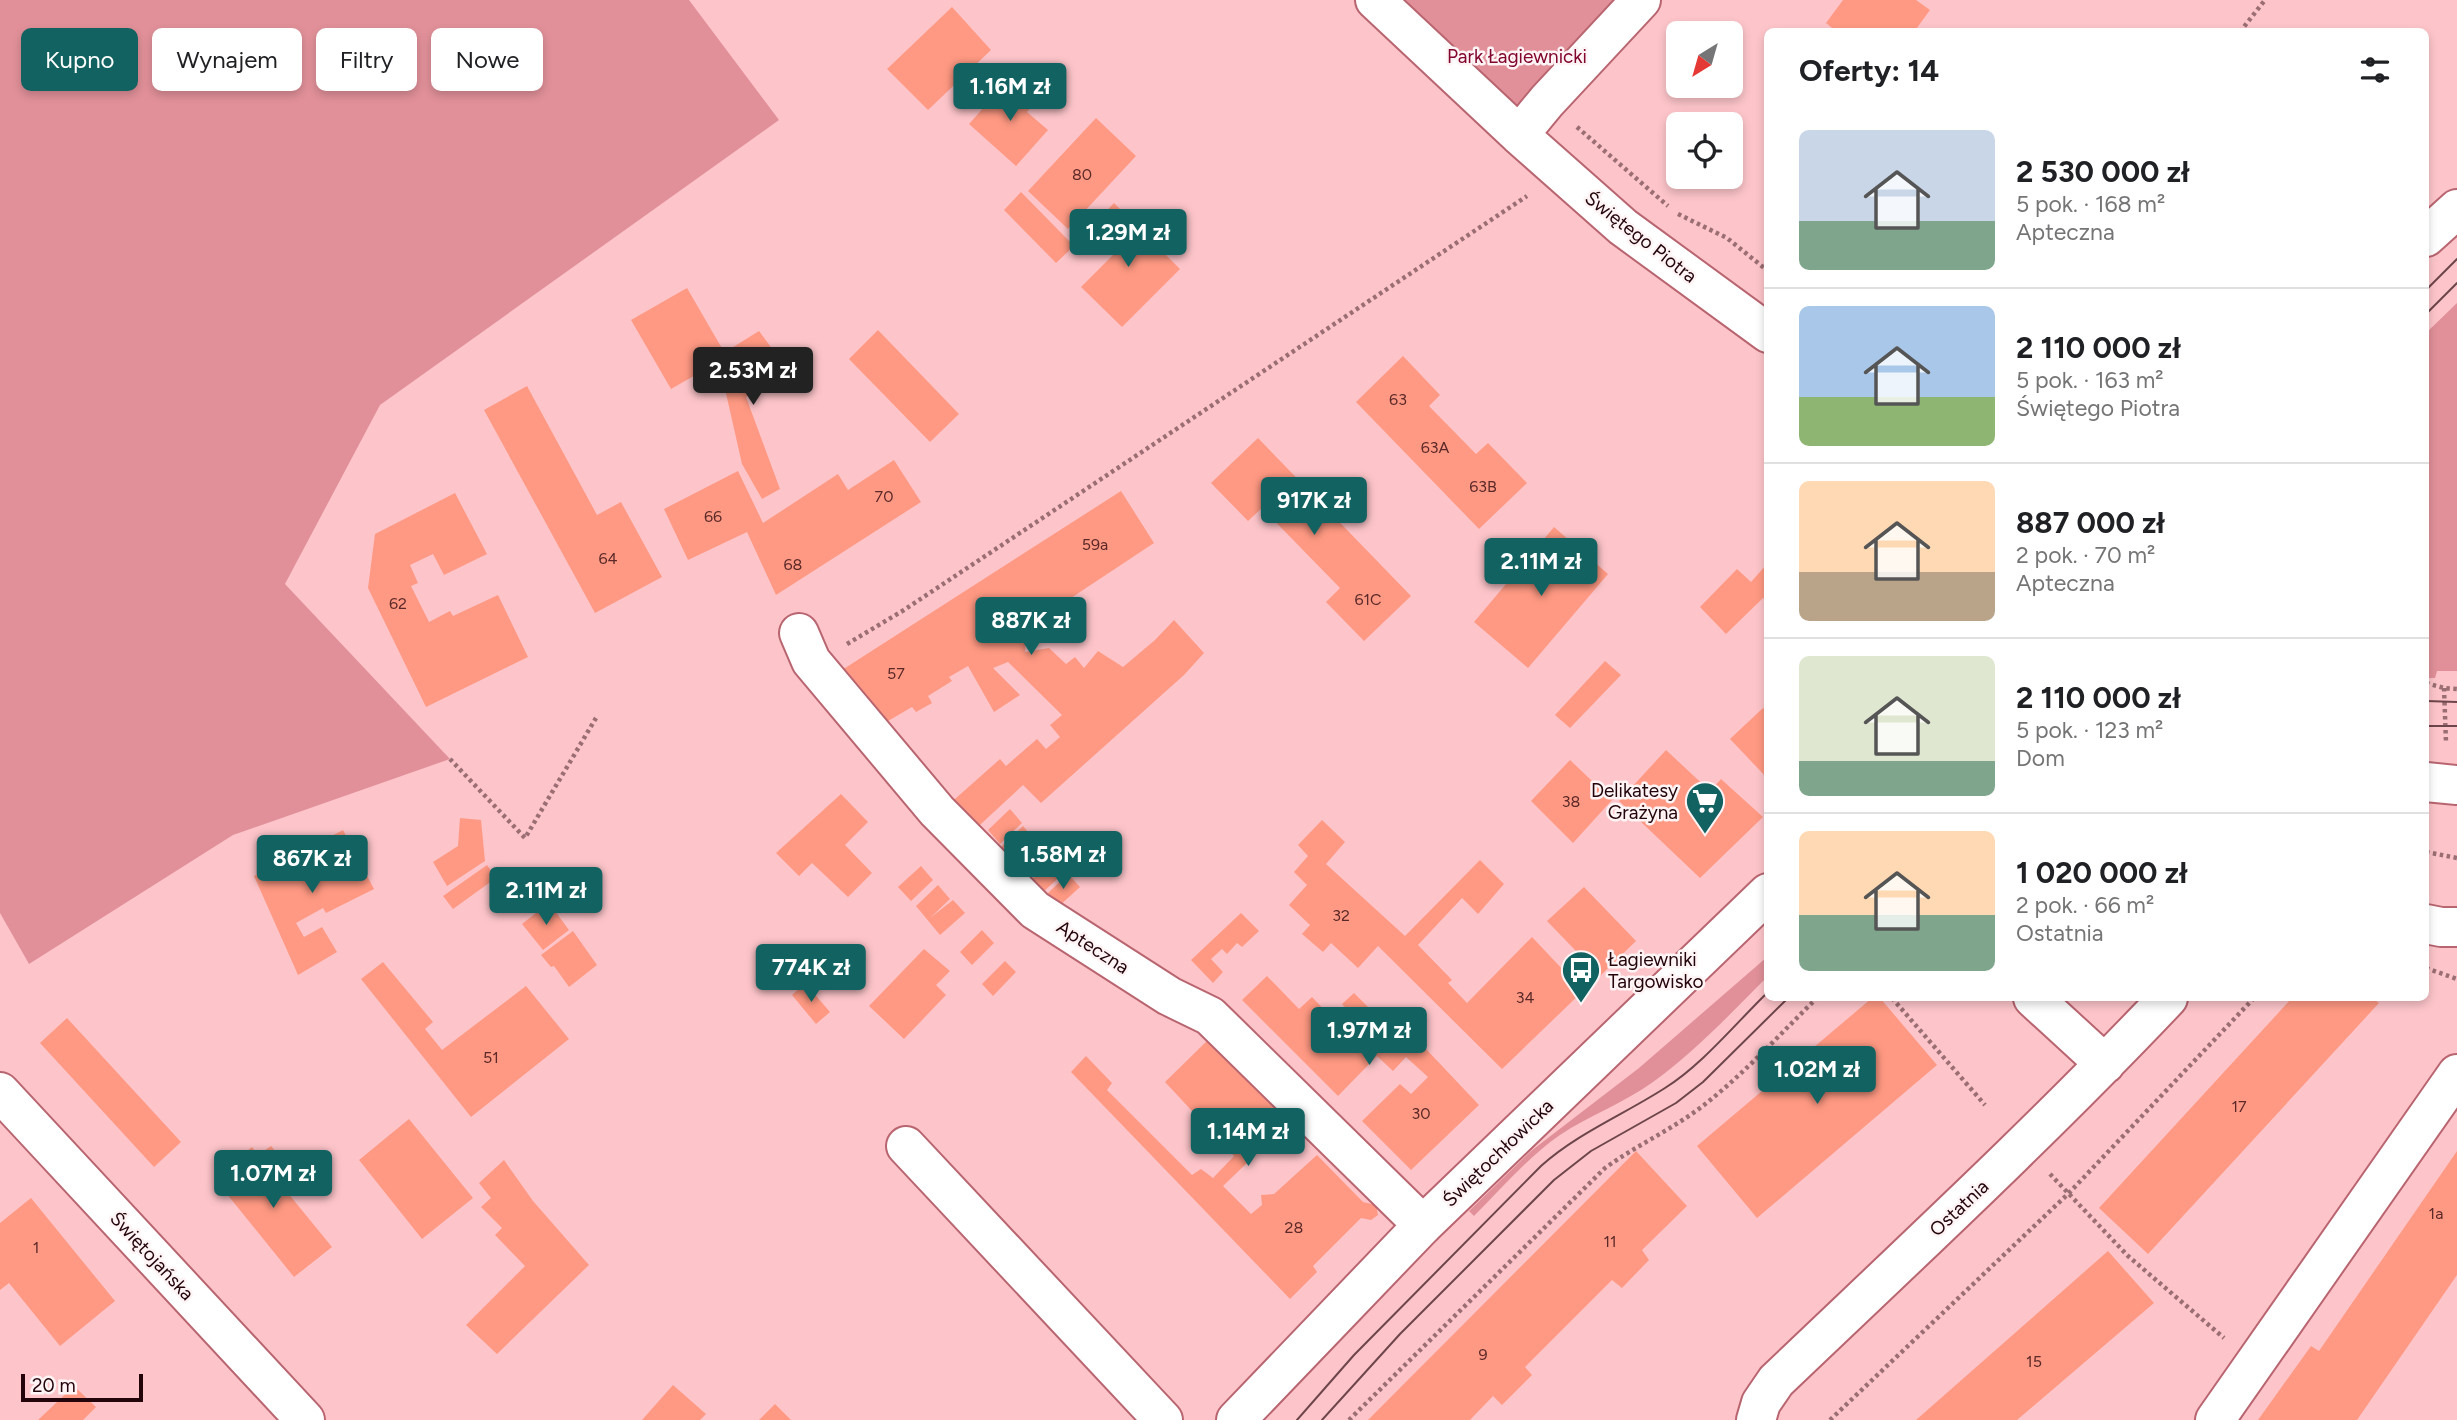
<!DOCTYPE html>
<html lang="pl">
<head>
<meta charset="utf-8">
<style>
	body { margin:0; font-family:Figtree,sans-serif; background:#f2f2f2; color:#202124; height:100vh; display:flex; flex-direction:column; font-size:26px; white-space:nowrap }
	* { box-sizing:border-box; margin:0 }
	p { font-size:23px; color:#757577 }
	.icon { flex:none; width:38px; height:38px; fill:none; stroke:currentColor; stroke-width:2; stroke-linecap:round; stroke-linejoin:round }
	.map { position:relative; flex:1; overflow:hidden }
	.drawer { position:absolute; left:1764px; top:28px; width:665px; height:973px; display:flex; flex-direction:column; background:#fff; border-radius:10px; box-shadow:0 4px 10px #0003 }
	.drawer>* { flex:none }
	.top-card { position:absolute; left:21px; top:28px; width:665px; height:63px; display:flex; gap:14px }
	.needle { width:46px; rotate:217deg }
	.tools { position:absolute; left:1666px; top:21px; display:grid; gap:14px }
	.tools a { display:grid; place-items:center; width:77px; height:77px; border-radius:10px; background:#fff; box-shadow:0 4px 10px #0003; font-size:35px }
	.scale { position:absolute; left:21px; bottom:18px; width:122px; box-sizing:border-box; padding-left:7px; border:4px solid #23040a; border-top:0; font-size:19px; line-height:24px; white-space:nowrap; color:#23040a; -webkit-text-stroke:5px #fef4f5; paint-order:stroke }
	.price { position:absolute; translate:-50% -60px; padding:0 16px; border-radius:7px; background:#126261; color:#fff; font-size:23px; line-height:46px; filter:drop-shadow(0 2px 4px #0008) }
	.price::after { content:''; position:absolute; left:50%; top:42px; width:21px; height:16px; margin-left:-10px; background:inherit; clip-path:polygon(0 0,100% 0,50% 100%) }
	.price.current { background:#222; color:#fff }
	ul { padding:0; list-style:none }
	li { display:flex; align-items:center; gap:21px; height:175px; padding:0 35px }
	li+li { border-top:2px solid #e0e0e0 }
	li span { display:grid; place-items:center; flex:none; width:196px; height:140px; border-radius:10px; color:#555 }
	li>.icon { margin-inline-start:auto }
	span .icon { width:84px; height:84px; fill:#fffc; stroke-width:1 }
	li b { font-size:30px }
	h2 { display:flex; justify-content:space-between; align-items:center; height:84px; padding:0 35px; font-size:30px }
	.chip { padding:0 24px; border-radius:10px; background:#fff; box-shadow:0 4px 10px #0003; font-size:24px; line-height:63px }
	.chip.current { background:#126261; color:#fff }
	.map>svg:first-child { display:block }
	.green { fill:#e19099 }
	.building { fill:#ff9983 }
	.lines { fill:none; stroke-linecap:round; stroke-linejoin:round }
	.minor-casing { stroke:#b96570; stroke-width:42 }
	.major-casing { stroke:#b96570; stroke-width:42 }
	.path { stroke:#9a6e73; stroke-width:4.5; stroke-dasharray:3.5 3.5; stroke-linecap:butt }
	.minor { stroke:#fff; stroke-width:38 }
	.major { stroke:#fff; stroke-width:38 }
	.tram { stroke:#6d464b; stroke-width:2 }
	.labels { text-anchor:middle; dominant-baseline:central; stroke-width:5; stroke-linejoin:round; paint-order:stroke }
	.number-label { font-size:16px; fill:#5a2928 }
	.park-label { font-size:19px; fill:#81052d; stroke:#fef4f5 }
	.street-label { font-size:19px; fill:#23040a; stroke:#fef4f5 }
	.poi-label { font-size:19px; fill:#23040a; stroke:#fef4f5; text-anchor:end }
</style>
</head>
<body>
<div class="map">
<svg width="2457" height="1420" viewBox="0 0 2457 1420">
	<rect width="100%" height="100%" fill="#fdc5ca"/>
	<path class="green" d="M0,0h689l90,120 -399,285 -95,179 165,175 -217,76 -204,129 -29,-51z
		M1375,0h277l-133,135z
		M2457,303v368h-20l-2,7h-9v-345z
		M1767,957v20c-36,36 -71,74 -114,105 -29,21 -63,33 -93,53 -32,22 -58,53 -86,81l-5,-5 62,-60 108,-83z"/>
	<path class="building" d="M1843,0h73l14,10 -16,22h-77l-11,-9z
		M952,7l39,43 -63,60 -41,-41z
		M1008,80l27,23 -8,9 21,18 -32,36 -47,-42z
		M1096,118l40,38 -68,73 -40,-38z
		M1021,192l53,54 -18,17 -52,-53z
		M1114,203l66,66 -58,58 -41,-40 40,-40 -25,-25z
		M687,288l40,69 -56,32 -40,-69z
		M878,330l81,84 -29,28 -81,-83z
		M759,331l30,41 -43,25 34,92 -18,10 -20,-35 -17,-75 16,-5 -11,-35z
		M1403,356l37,39 -11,11 47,48 12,-11 39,40 -48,46 -123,-127z
		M527,386l70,129 24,-13 41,75 -67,36 -111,-203z
		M1258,438l153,158 -47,45 -38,-39 14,-14 -78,-80 -14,13 -37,-38z
		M894,460l27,42 -145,93 -29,-63 -59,28 -24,-51 74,-38 25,52 75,-49 10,16z
		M1121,491l33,52 -83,55 2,5 -47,30 -1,19 24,-4 17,16 9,-7 9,11 14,-17 25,16 32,-27 19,-20 30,33 -20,22 -143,128 -18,-18 -54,50 -23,-28 54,-48 6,7 31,-27 9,10 14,-12 -10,-12 12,-10 -54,-53 -15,6 27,27 -26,17 -26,-46 -19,11 3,4 -24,15 4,7 -16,9 -4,-5 -29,17 -41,-54z
		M455,493l32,61 -43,21 -11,-21 -23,11 8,18 -7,3 18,36 21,-11 3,5 45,-21 30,62 -102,50 -58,-119 7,-54z
		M1554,527l54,47 -80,94 -54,-46z
		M1766,565l2,37 -5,-4 -37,36 -26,-27 37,-38 14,13z
		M1605,661l16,14 -51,53 -15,-13z
		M1763,708l5,4v67l-38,-40z
		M1666,750l44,41 11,-12 42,38 -63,61 -81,-77z
		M1570,760l42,40 -39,43 -42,-42z
		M841,794l27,28 -23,23 27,28 -24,24 -36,-34 -13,13 -23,-23z
		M1010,809l12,14 -22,21 -12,-14z
		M460,818l21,2 4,41 -38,25 -14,-24 25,-16z
		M1322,820l23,22 -19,22 79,72 75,-76 24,24 -26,30 -16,-16 -44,47 34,35 -4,3 19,20 65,-66 51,54 -81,78 -124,-123 -20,22 -27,-25 -8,9 -21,-18 8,-9 -21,-20 18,-20 -13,-13 14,-16 -10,-11z
		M1023,826l12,14 -22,20 -13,-12z
		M343,830l31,59 -48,24 -3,-5 -27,15 8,14 18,-10 15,25 -39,23 -44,-99z
		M1040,841l12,14 -25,22 -12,-13z
		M1056,857l11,13 -25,23 -11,-13z
		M487,865l9,13 -43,31 -10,-13z
		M921,866l12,14 -22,21 -13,-14z
		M1068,874l12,13 -22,20 -12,-12z
		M938,885l12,14 -20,19 23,-18 12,13 -25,22 -24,-29z
		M1584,887l52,54 -36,35 -53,-55z
		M549,903l20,27 -26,20 -21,-26z
		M1241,913l18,18 -17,16 -5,-4 -10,11 -5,-5 -11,10 12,13 -10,11 -22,-23z
		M982,930l12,13 -22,22 -12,-13z
		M573,931l24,34 -28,22 -15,-21 -3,1 -10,-12z
		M924,949l26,22 -14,14 10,10 -42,44 -35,-33z
		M1005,961l11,11 -23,24 -11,-12z
		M383,962l50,60 -8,7 17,21 84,-64 43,53 -98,78 -110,-138z
		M1267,976l32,33 13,-12 23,24 12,-11 -5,-6 12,-11 28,28 10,-8 87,92 -68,65 -49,-49 38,-37 11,10 17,-17 -22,-20 -13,14 -16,-15 -39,40 -96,-96z
		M805,983l25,29 -14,12 -24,-29z
		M1872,998h8l57,67 -180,153 -60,-72z
		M2292,998h80l7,5 -231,251 -49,-46z
		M67,1018l114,124 -27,25 -114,-124z
		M1212,1036l81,83 -70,67 28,28 11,-9 -1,-10 13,-1 43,-39 46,47 13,3 2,10 -7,5 -10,-2 -48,48 4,6 -27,27 -219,-227 15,-16 26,27 -5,7 85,85 9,-6 12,9 21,-22 -69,-74z
		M409,1119l64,79 -51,41 -63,-79z
		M271,1146l11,13 -13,11 63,77 -38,30 -80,-99 38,-31 6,8z
		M1636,1151l51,55 -45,44 7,10 -27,28 -10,-8 -87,87 7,8 -30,30 -9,-9 -23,24h-102z
		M2457,1151v124l-100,145h-99l53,-74 8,5z
		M504,1160l29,41 56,64 -92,89 -31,-29 59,-59 -30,-31 7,-7 -21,-21 10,-9 -12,-15z
		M31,1198l84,103 -55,45 -51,-63 -9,7v-67z
		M2108,1251l46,52 -137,117h-101z
		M673,1385l33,29 -6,6h-58z
		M74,1386l22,21 -13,13h-45z
		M775,1404l16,16h-32z"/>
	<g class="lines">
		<g class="minor-casing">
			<path id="minor" d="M1375,0l144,135 104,92 145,106
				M1519,135l28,-34 94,-101
				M799,633l12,28 126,150 98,99 134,86 41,20 213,209
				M2426,782l31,3
				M2426,924l15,3h16
				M2033,998l72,66
				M0,1092l305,328
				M906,1146l257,274
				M1756,1420l5,-17 15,-22c132,-126 266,-250 392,-383
				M2215,1420l242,-346"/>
		</g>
		<g class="major-casing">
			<path id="major" d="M2426,237l31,-28
				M1236,1420l187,-195 345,-332"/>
		</g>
		<path class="path" d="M2240,32l25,-32
			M1577,127l91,79
			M1678,214l49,24 41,33
			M847,644l57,-34 623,-414
			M2426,683l18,5 13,1
			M2444,688l2,54
			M450,759l75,79 71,-120
			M2426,852l31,6
			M2426,968l31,11
			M1892,998l93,107
			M2050,1174l78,82 96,82
			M1349,1420l256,-252c32,-23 68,-39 99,-63 41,-32 76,-71 113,-107
			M1830,1420l239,-227 185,-195"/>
		<use href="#minor" class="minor"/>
		<use href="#major" class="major"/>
		<path class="tram" d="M2426,290l31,-31
			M2426,314l31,-31
			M2426,701l31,1
			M2426,726h31
			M1297,1420l57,-65 187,-189c37,-33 82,-51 124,-78 37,-23 71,-65 103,-96
			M1322,1420l78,-86 154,-154 37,-29 85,-48 27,-21 85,-84"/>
	</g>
	<defs>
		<g id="supermarket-pin" transform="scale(2.0125)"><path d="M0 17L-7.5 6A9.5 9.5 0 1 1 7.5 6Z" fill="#126261" stroke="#fef4f5"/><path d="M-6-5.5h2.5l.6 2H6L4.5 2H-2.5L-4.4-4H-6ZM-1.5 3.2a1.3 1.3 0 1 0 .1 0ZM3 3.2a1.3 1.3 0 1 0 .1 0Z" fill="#fff"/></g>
		<g id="bus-pin" transform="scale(2.0125)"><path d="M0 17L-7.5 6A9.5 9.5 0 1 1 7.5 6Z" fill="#126261" stroke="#fef4f5"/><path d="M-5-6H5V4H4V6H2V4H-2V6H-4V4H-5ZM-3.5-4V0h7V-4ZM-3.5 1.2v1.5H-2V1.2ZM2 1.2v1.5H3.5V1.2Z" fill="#fff"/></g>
	</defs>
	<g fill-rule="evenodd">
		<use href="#supermarket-pin" x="1705" y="801"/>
		<use href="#bus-pin" x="1581" y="970"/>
	</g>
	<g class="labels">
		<g class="number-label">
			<text x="1082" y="174">80</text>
			<text x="1398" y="399">63</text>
			<text x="1435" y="447">63A</text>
			<text x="1483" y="486">63B</text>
			<text x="884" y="496">70</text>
			<text x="713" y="516">66</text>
			<text x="1095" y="544">59a</text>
			<text x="608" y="558">64</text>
			<text x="793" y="564">68</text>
			<text x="1368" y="599">61C</text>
			<text x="398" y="603">62</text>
			<text x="896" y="673">57</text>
			<text x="1571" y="801">38</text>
			<text x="1341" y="915">32</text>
			<text x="1525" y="997">34</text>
			<text x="491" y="1057">51</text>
			<text x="2239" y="1106">17</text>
			<text x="1421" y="1113">30</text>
			<text x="2436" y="1213">1a</text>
			<text x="1294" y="1227">28</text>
			<text x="1610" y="1241">11</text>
			<text x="36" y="1247">1</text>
			<text x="1483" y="1354">9</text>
			<text x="2034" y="1361">15</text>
		</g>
		<g class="park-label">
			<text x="1517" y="56">Park Łagiewnicki</text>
		</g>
		<g class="street-label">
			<text transform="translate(1641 237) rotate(38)">Świętego Piotra</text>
			<text transform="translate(1093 947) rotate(33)">Apteczna</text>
			<text transform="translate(1498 1153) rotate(-44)">Świętochłowicka</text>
			<text transform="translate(1959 1208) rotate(-43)">Ostatnia</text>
			<text transform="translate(152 1256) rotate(47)">Świętojańska</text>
		</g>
		<g class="poi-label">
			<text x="1678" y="790">Delikatesy<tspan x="1678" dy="22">Grażyna</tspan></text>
			<text x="1608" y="959" text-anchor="start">Łagiewniki<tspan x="1608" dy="22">Targowisko</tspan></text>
		</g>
	</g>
</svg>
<div class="tools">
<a><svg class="needle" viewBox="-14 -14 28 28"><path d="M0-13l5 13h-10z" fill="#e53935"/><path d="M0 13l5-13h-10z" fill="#757577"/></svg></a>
<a><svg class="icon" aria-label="locate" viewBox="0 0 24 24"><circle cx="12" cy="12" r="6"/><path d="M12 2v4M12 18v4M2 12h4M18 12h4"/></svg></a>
</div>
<div class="scale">20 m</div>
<b class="price" style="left:1010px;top:123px">1.16M zł</b>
<b class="price" style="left:1128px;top:269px">1.29M zł</b>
<b class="price current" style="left:753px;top:407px">2.53M zł</b>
<b class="price" style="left:1314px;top:537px">917K zł</b>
<b class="price" style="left:1541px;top:598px">2.11M zł</b>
<b class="price" style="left:1031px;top:657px">887K zł</b>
<b class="price" style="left:1063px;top:891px">1.58M zł</b>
<b class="price" style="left:312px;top:895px">867K zł</b>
<b class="price" style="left:546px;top:927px">2.11M zł</b>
<b class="price" style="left:811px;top:1004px">774K zł</b>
<b class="price" style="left:1369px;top:1067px">1.97M zł</b>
<b class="price" style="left:1817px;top:1106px">1.02M zł</b>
<b class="price" style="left:1248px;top:1168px">1.14M zł</b>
<b class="price" style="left:273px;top:1210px">1.07M zł</b>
<div class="top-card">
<a class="chip current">Kupno</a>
<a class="chip">Wynajem</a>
<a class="chip">Filtry</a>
<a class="chip">Nowe</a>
</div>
<section class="drawer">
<h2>Oferty: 14<svg class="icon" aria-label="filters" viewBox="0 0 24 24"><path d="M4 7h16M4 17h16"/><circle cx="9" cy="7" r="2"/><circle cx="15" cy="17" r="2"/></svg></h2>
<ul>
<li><span style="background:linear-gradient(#c9d6e8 65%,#7fa58c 0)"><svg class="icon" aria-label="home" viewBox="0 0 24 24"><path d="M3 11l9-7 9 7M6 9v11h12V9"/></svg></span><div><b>2 530 000 zł</b><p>5 pok. · 168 m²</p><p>Apteczna</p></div></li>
<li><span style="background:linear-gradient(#a9c7e8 65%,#8fb573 0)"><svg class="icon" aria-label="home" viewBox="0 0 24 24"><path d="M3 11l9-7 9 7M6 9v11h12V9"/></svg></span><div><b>2 110 000 zł</b><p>5 pok. · 163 m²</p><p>Świętego Piotra</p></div></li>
<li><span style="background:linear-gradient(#ffd9b3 65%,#b9a48a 0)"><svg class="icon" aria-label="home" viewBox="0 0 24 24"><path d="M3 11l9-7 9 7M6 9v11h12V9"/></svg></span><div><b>887 000 zł</b><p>2 pok. · 70 m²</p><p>Apteczna</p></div></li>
<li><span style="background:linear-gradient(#dfe7d0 75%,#7fa58c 0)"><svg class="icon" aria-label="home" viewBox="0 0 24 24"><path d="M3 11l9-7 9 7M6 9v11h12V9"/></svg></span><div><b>2 110 000 zł</b><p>5 pok. · 123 m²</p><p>Dom</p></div></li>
<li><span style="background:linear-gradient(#ffd9b3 60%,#7fa58c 0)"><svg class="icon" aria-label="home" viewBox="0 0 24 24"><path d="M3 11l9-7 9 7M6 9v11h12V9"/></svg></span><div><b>1 020 000 zł</b><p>2 pok. · 66 m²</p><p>Ostatnia</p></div></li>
</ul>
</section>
</div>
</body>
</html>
